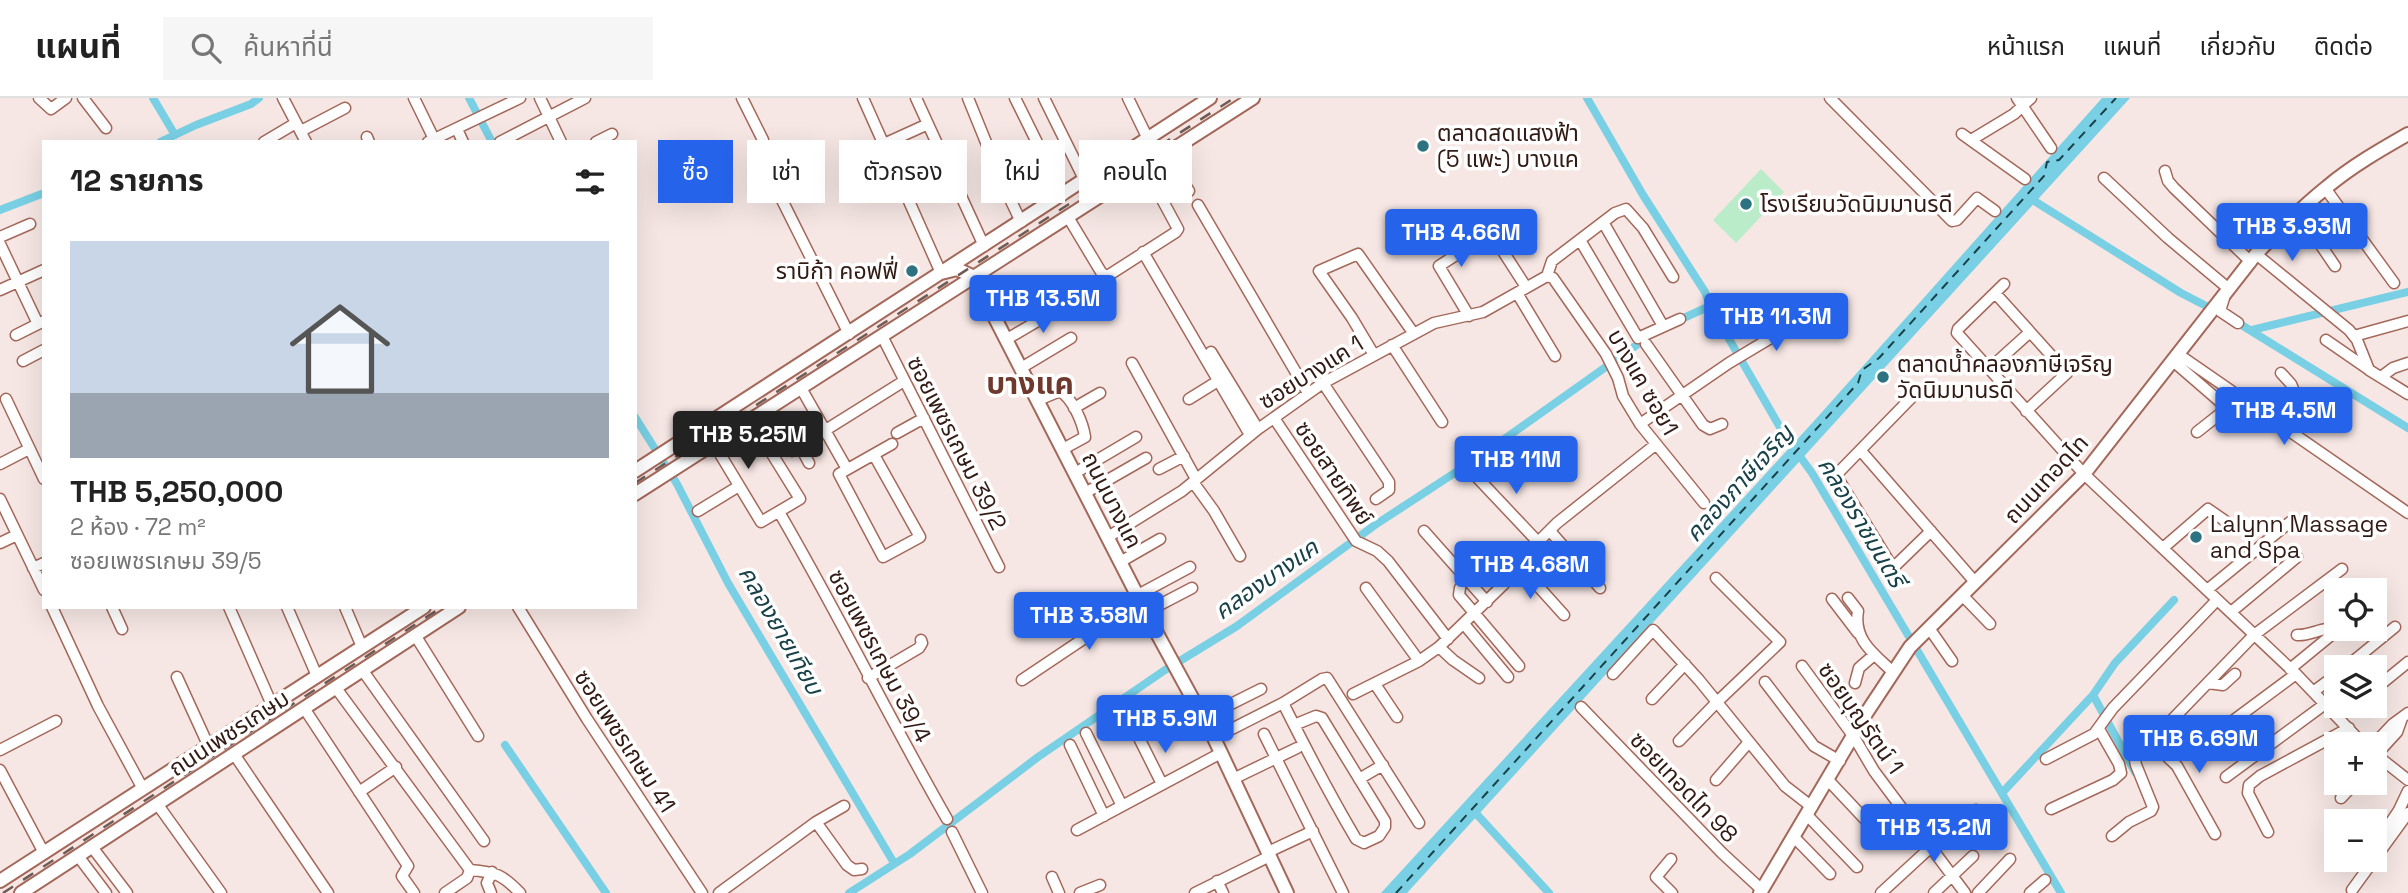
<!DOCTYPE html>
<html lang="th">
<head>
<meta charset="utf-8">
<style>
	body { margin:0; font-family:"Space Grotesk","Noto Sans Thai",sans-serif; background:#f6f6f6; color:#222; height:100vh; display:flex; flex-direction:column; font-size:26px; white-space:nowrap }
	* { box-sizing:border-box; margin:0 }
	p { font-size:23px; color:#767676 }
	.icon { flex:none; width:38px; height:38px; fill:none; stroke:currentColor; stroke-width:2; stroke-linecap:round; stroke-linejoin:round }
	.map { position:relative; flex:1; overflow:hidden }
	.details { position:absolute; left:42px; top:42px; width:595px; height:469px; display:flex; flex-direction:column; background:#fff; border-radius:0px; box-shadow:0 7px 28px #0002 }
	.details>* { flex:none }
	.guide { position:absolute; left:658px; top:42px; width:665px; height:63px; display:flex; gap:14px }
	.buttons { position:absolute; left:2324px; top:480px; display:grid; gap:14px }
	.buttons a { display:grid; place-items:center; width:63px; height:63px; border-radius:0px; background:#fff; box-shadow:0 7px 28px #0002; font-size:35px }
	.price { position:absolute; translate:-50% -60px; padding:0 16px; border-radius:7px; background:#2563eb; color:#fff; font-size:23px; line-height:46px; filter:drop-shadow(0 2px 4px #0008) }
	.price::after { content:''; position:absolute; left:50%; top:42px; width:21px; height:16px; margin-left:-10px; background:inherit; clip-path:polygon(0 0,100% 0,50% 100%) }
	.price.active { background:#222; color:#fff }
	ul { padding:0; list-style:none }
	li { display:grid; align-content:center; gap:14px; height:371px; padding:0 28px }
	li span { display:grid; place-items:center; height:217px; border-radius:0px; color:#555 }
	li>.icon { margin-inline-start:auto }
	span .icon { width:126px; height:126px; fill:#fffc; stroke-width:1 }
	li b { font-size:30px }
	h2 { display:flex; justify-content:space-between; align-items:center; height:84px; padding:0 28px; font-size:30px }
	.pill { padding:0 24px; border-radius:0px; background:#fff; box-shadow:0 7px 28px #0002; font-size:24px; line-height:63px }
	.pill.active { background:#2563eb; color:#fff }
	header { display:flex; align-items:center; gap:42px; box-sizing:border-box; height:98px; padding:0 35px; background:#fff; border-bottom:2px solid #e0e0e0 }
	header strong { font-size:33px }
	nav { display:flex; gap:38px; margin-inline-start:auto; font-size:24px }
	.search { width:490px; height:63px; background:#f6f6f6; display:flex; align-items:center; gap:18px; box-sizing:border-box; padding:0 24px; border-radius:0px; color:#767676; font-size:26px }
	.map>svg:first-child { display:block }
	.green { fill:#baecc9 }
	.water { fill:#79d0e4 }
	.lines { fill:none; stroke-linecap:round; stroke-linejoin:round }
	.canal { stroke:#79d0e4; stroke-width:8 }
	.ferry { stroke:#184149; stroke-width:2; stroke-dasharray:9 7; stroke-linecap:butt }
	.minor-casing { stroke:#a4685a; stroke-width:13 }
	.major-casing { stroke:#a4685a; stroke-width:16 }
	.minor { stroke:#fff; stroke-width:10 }
	.major { stroke:#fff; stroke-width:12 }
	.rail { stroke:#705b55; stroke-width:2.5; stroke-dasharray:12 12; stroke-linecap:butt }
	.poi-dot { fill:#2d7281; stroke:#fff; stroke-width:2.5 }
	.labels { text-anchor:middle; dominant-baseline:central; stroke-width:7; stroke-linejoin:round; paint-order:stroke }
	.poi-label { font-size:23px; fill:#331b15; stroke:#fff; text-anchor:start }
	.street-label { font-size:23px; fill:#331b15; stroke:#fff }
	.water-label { font-size:24px; font-style:italic; fill:#184149; stroke:#fff }
	.district-label { font-size:30px; font-weight:bold; fill:#6f382c; stroke:#fff }
</style>
</head>
<body>
<header>
<strong>แผนที่</strong>
<div class="search"><svg class="icon" aria-label="search" viewBox="0 0 24 24"><circle cx="10" cy="10" r="6"/><path d="M15 15l6 6"/></svg>ค้นหาที่นี่</div>
<nav><a>หน้าแรก</a><a>แผนที่</a><a>เกี่ยวกับ</a><a>ติดต่อ</a></nav>
</header>
<div class="map">
<svg width="2408" height="795" viewBox="0 0 2408 795">
	<rect width="100%" height="100%" fill="#f6e7e4"/>
	<path class="green" d="M1761,71l23,23 -48,51 -23,-23z"/>
	<path class="water" d="M2102,0h28l-723,795h-26l433,-472z"/>
	<g class="lines">
		<path class="canal" d="M153,0l22,37
			M469,0l23,44
			M1587,0l56,97 62,97 5,14 75,130 27,37 249,420
			M160,44l36,-17 55,-21 8,-6
			M2028,99l153,96 33,17
			M0,112l44,-17
			M1677,223l33,-15
			M2235,223l173,107
			M2252,232l156,-38
			M635,319l42,67 51,99 166,280
			M2093,597l42,77
			M505,647l101,148
			M2002,695l91,-98 22,-32 59,-63
			M1471,710l78,85
			M849,795l61,-39 128,-97 127,-87 72,-44 138,-101 104,-68 169,-120"/>
		<path class="ferry" d="M1396,795l462,-510 4,-13 17,-12 165,-182 3,-14 12,-2 57,-62"/>
		<g class="minor-casing">
			<path id="minor" d="M39,0l12,11 15,-11
				M83,0l23,30
				M283,0l23,44
				M414,0l20,41
				M540,0l21,44
				M742,0l21,42 1,24 85,170
				M863,0l78,175
				M916,0l68,148
				M968,0l35,86 18,38
				M1015,0l48,97
				M1044,0l41,83
				M1128,0l20,41
				M1830,0l122,123 5,-1 20,-22 18,13
				M2017,0l34,50
				M457,31l6,13
				M301,33l44,-23
				M1962,36l63,45
				M367,39l2,5
				M1971,42l43,-26 17,-16
				M264,44l32,-19
				M428,44l92,-44
				M500,44l85,-44
				M596,44l16,-8
				M884,46l44,-20
				M1165,56l24,37
				M2165,73l3,10 6,7 77,74
				M2104,80l64,60 61,51
				M2325,90l69,95
				M1198,107l110,188
				M2299,115l36,53
				M1068,119l33,55 3,3h5l67,-43 2,-3 -20,-37
				M1603,124l60,104
				M0,139l30,-13
				M1580,142l58,98 42,-19
				M1497,144l29,45
				M0,146l38,80
				M1143,154l107,183
				M2256,156l93,76 8,10 12,30 39,24
				M1547,178l5,-15 63,-48 11,-4 17,19 30,49
				M2004,186l-46,45 -1,4 127,141 212,200 67,70
				M0,192l44,-20
				M1517,195l38,63
				M1995,195l72,80 -41,38
				M2224,200l-4,13 18,12
				M1469,218l-30,-50 54,-35
				M16,237l28,-14
				M882,238l117,231
				M2354,238l54,-15
				M1007,241l58,-34
				M2326,242l42,29
				M1646,246l57,81 7,4 12,-5
				M1392,247l50,77
				M1211,254l47,77
				M2178,256l230,159
				M1374,257l-22,-37 -33,-47 39,-17 56,80
				M23,263l21,-11
				M2173,263l52,45v4l-28,22
				M1132,265l64,116
				M1021,270l50,-30
				M1989,271l41,-37
				M2381,279l12,-9 15,-5
				M1323,285l66,99v8l-13,9
				M801,290l46,81
				M1911,300l-73,75 -1,4 54,88 6,-1 34,-33
				M6,301l38,80
				M1189,301l29,-18
				M1038,302l22,-9c13,8 23,32 25,46l-22,12
				M1074,310l26,-15
				M1274,320l82,123 21,10 11,10 60,78
				M1640,326l89,-61 60,-36
				M2279,326l17,-28 -5,-12 -10,-11
				M897,335l27,-15
				M714,346l47,78 39,-23 -49,-79
				M800,348l9,17
				M792,353l112,-70
				M1861,353l114,131
				M874,357l46,82 -37,20 -44,-83 53,-30
				M0,366l29,-15
				M1159,371l25,-13
				M1472,374l66,70
				M1075,375l61,-36
				M1193,384l21,29 26,45
				M1085,395l61,-35
				M0,401l44,91
				M698,413l41,-25
				M779,414c59,101 110,206 168,307
				M1424,433l63,71
				M1550,433l50,57
				M1108,439l74,-46 76,-62 65,-46 111,-60 49,-11 64,-36 6,2 53,76 12,24 5,18 17,28 64,79
				M0,445l17,-8
				M2163,450l45,-39 23,16
				M1120,464l40,-23
				M1520,468l44,49
				M33,470l11,-5
				M1366,490l53,73
				M1460,490l-1,7 60,71
				M2207,492l83,-68
				M1138,497l52,-28
				M1962,497l28,29
				M1848,500l10,13c-5,29 16,43 35,61
				M1832,501l26,34
				M52,509l46,99 45,83
				M112,509l10,22
				M229,509l43,98
				M287,509l30,69
				M345,509l17,40
				M518,509l69,112 115,174
				M1146,514l46,-24
				M2231,514l66,-55
				M1464,526l44,53
				M1929,530l23,33
				M415,537l63,101
				M2297,537c15,1 27,-10 40,-5
				M1439,549l14,13 26,18
				M1802,568l52,71 20,34 91,122
				M2346,569l49,-40
				M2290,571l50,-41
				M363,573l121,170
				M1613,576l40,-44 46,50 86,106 27,21
				M177,579l32,70
				M868,580l51,-30 3,-5 -1,-3
				M1022,582l118,-79
				M1765,584l49,64 26,15
				M1855,585l4,-15 15,-13
				M2208,585l15,2 12,-11
				M1375,586l22,33
				M336,590l134,182 -3,8 -22,15
				M2375,591l33,-27
				M2313,594l23,-17
				M1353,596l66,-33 20,-14 65,-63 34,-42 19,-19 98,-78
				M1652,601l33,-35
				M1283,605c23,46 47,92 73,136l8,4 15,-7 6,-9v-6l-63,-103 -6,-2 -22,9
				M1581,609l141,146 40,37
				M304,610l104,158 -6,10 12,17
				M1203,620l58,-29
				M1086,635l36,73
				M1264,636l79,159
				M1214,640l69,-35 39,-24 5,-1 92,145
				M1140,642l22,44
				M1679,643l38,-39 63,-60 -64,-64
				M2152,644l25,24 38,68
				M2374,646l19,-20 15,-11
				M1070,647l34,71
				M2199,648l97,-72
				M0,652l56,-29
				M234,656l94,139
				M2375,656l33,26
				M2376,657l21,-23 5,-14
				M2046,661l48,-25 19,-26 104,-108
				M0,672l44,83
				M2226,679l99,-73
				M1233,681l64,-31
				M1359,681l24,-14
				M1716,682l33,-38
				M1828,682l49,52
				M359,694l37,-25
				M2341,700l15,-16
				M158,707l63,88
				M2051,711l62,-29 8,-7 -2,-9 -20,-35
				M1807,717l50,52
				M816,724l31,43 7,5 8,-1
				M1077,732l144,-77
				M952,734l30,61
				M2268,734l-20,-39 1,-8 11,-9 89,-48
				M1793,738l37,38
				M2112,738l17,-14 22,-11 2,-4 -17,-42 -1,-5 3,-5 116,-120 88,-66
				M2375,748l24,-36 9,-19
				M92,749l35,46
				M1268,754l45,-21
				M78,758l28,37
				M1671,761l-15,18 16,16
				M470,772c25,2 32,4 50,23
				M1052,779l7,16
				M1217,783l6,12
				M2352,792l56,-77
				M491,795l-4,-10 5,-11
				M719,795l97,-71 28,-16
				M1080,795l20,-8
				M1195,795l75,-37
				M1881,795l88,-81 7,-2
				M1934,795l39,-37
				M1978,795l32,-34
				M2030,795l15,-13"/>
		</g>
		<g class="major-casing">
			<path id="major" d="M941,175l16,-4 17,8 179,349 61,112 73,155
				M635,373l575,-373
				M635,396l618,-396
				M0,783l424,-274
				M21,795l438,-286
				M1760,795l107,-181 43,-65 174,-173 172,-220c22,-23 46,-47 71,-67 25,-21 53,-37 81,-53"/>
		</g>
		<use href="#minor" class="minor"/>
		<use href="#major" class="major"/>
		<path class="rail" d="M635,385l599,-385
			M3,795l439,-286"/>
	</g>
	<g class="poi-dot">
		<circle cx="1423" cy="48" r="7"/>
		<circle cx="1746" cy="106" r="7"/>
		<circle cx="912" cy="173" r="7"/>
		<circle cx="1883" cy="279" r="7"/>
		<circle cx="2196" cy="439" r="7"/>
	</g>
	<g class="labels">
		<g class="poi-label">
			<text x="1437" y="35">ตลาดสดแสงฟ้า<tspan x="1437" dy="26">(5 แพะ) บางแค</tspan></text>
			<text x="1760" y="106">โรงเรียนวัดนิมมานรดี</text>
			<text x="898" y="173" text-anchor="end">ราบิก้า คอฟฟี่</text>
			<text x="1897" y="266">ตลาดน้ำคลองภาษีเจริญ<tspan x="1897" dy="26">วัดนิมมานรดี</tspan></text>
			<text x="2210" y="426">Lalynn Massage<tspan x="2210" dy="26">and Spa</tspan></text>
		</g>
		<g class="street-label">
			<text transform="translate(1311 274) rotate(-32)">ซอยบางแค 1</text>
			<text transform="translate(1643 284) rotate(60)">บางแค ซอย1</text>
			<text transform="translate(957 345) rotate(63)">ซอยเพชรเกษม 39/2</text>
			<text transform="translate(1334 375) rotate(56)">ซอยสายทิพย์</text>
			<text transform="translate(2046 381) rotate(-47)">ถนนเทอดไท</text>
			<text transform="translate(1112 402) rotate(63)">ถนนบางแค</text>
			<text transform="translate(880 558) rotate(62)">ซอยเพชรเกษม 39/4</text>
			<text transform="translate(1861 620) rotate(55)">ซอยบุญรัตน์ 1</text>
			<text transform="translate(229 635) rotate(-33)">ถนนเพชรเกษม</text>
			<text transform="translate(625 643) rotate(57)">ซอยเพชรเกษม 41</text>
			<text transform="translate(1684 689) rotate(46)">ซอยเทอดไท 98</text>
		</g>
		<g class="water-label">
			<text transform="translate(1739 385) rotate(-48)">คลองภาษีเจริญ</text>
			<text transform="translate(1862 424) rotate(59)">คลองราชมนตรี</text>
			<text transform="translate(1266 481) rotate(-35)">คลองบางแค</text>
			<text transform="translate(781 532) rotate(60)">คลองยายเทียบ</text>
		</g>
		<g class="district-label">
			<text x="1030" y="285">บางแค</text>
		</g>
	</g>
</svg>
<div class="buttons">
<a><svg class="icon" aria-label="locate" viewBox="0 0 24 24"><circle cx="12" cy="12" r="6"/><path d="M12 2v4M12 18v4M2 12h4M18 12h4"/></svg></a>
<a><svg class="icon" aria-label="layers" viewBox="0 0 24 24"><path d="M12 4l9 5-9 5-9-5zM3 14l9 5 9-5"/></svg></a>
<a>+</a>
<a>−</a>
</div>
<b class="price" style="left:2292px;top:165px">THB 3.93M</b>
<b class="price" style="left:1461px;top:171px">THB 4.66M</b>
<b class="price" style="left:1043px;top:237px">THB 13.5M</b>
<b class="price" style="left:1776px;top:255px">THB 11.3M</b>
<b class="price" style="left:2284px;top:349px">THB 4.5M</b>
<b class="price active" style="left:748px;top:373px">THB 5.25M</b>
<b class="price" style="left:1516px;top:398px">THB 11M</b>
<b class="price" style="left:1530px;top:503px">THB 4.68M</b>
<b class="price" style="left:1089px;top:554px">THB 3.58M</b>
<b class="price" style="left:1165px;top:657px">THB 5.9M</b>
<b class="price" style="left:2199px;top:677px">THB 6.69M</b>
<b class="price" style="left:1934px;top:766px">THB 13.2M</b>
<div class="guide">
<a class="pill active">ซื้อ</a>
<a class="pill">เช่า</a>
<a class="pill">ตัวกรอง</a>
<a class="pill">ใหม่</a>
<a class="pill">คอนโด</a>
</div>
<section class="details">
<h2>12 รายการ<svg class="icon" aria-label="filters" viewBox="0 0 24 24"><path d="M4 7h16M4 17h16"/><circle cx="9" cy="7" r="2"/><circle cx="15" cy="17" r="2"/></svg></h2>
<ul>
<li><span style="background:linear-gradient(#c9d6e8 70%,#9aa5b1 0)"><svg class="icon" aria-label="home" viewBox="0 0 24 24"><path d="M3 11l9-7 9 7M6 9v11h12V9"/></svg></span><div><b>THB 5,250,000</b><p>2 ห้อง · 72 m²</p><p>ซอยเพชรเกษม 39/5</p></div></li>
</ul>
</section>
</div>
</body>
</html>
